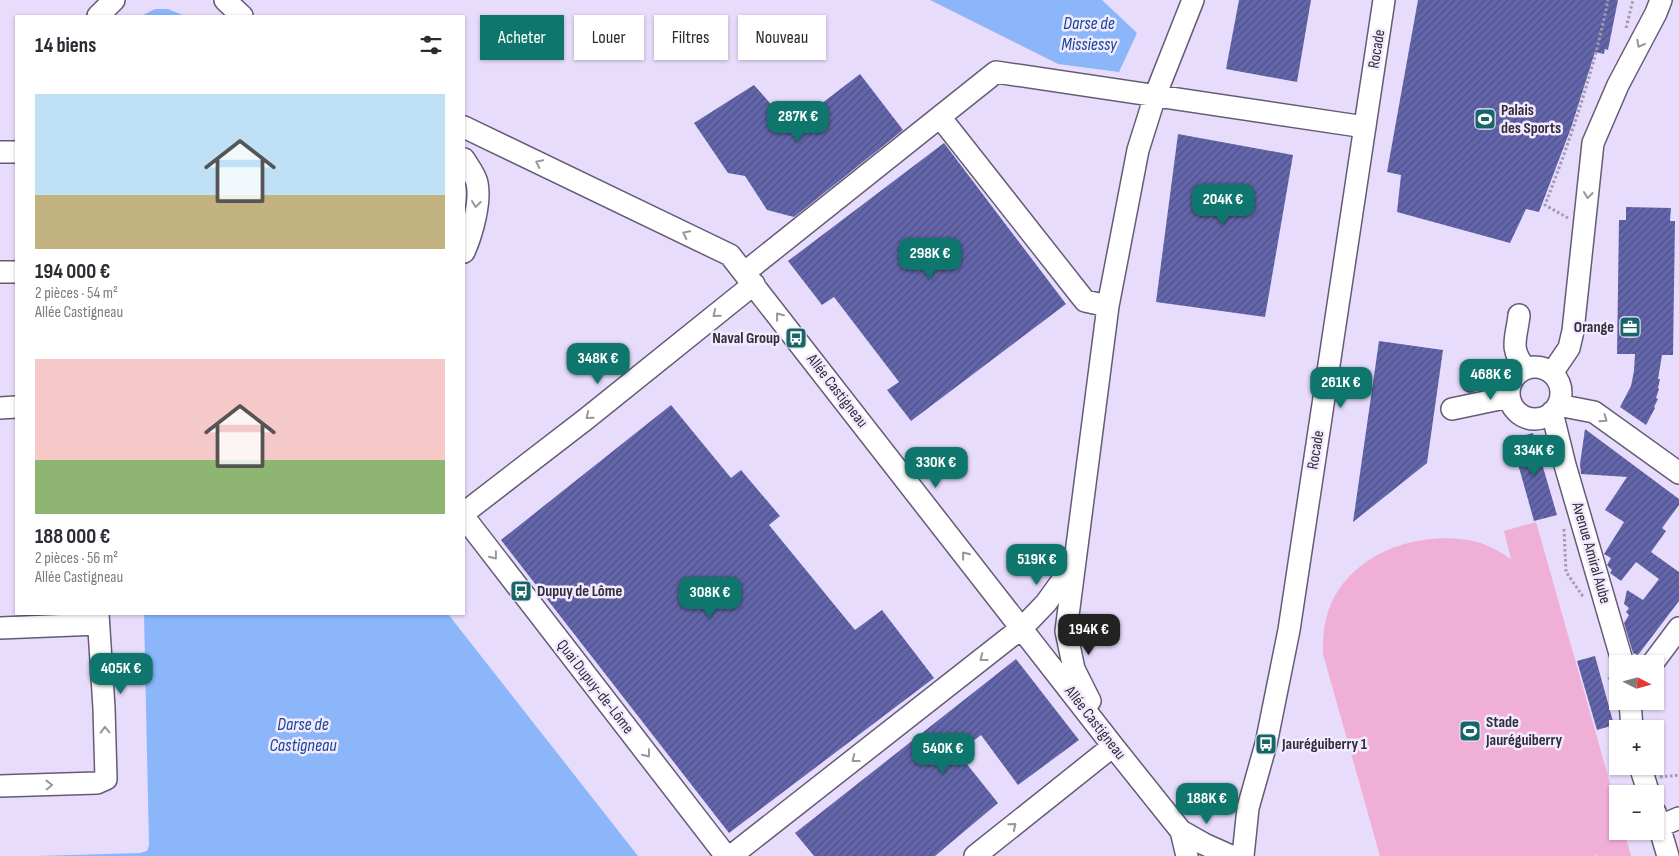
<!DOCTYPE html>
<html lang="fr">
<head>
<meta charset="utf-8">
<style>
	body { margin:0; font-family:"Sofia Sans Condensed",sans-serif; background:#f2f2f3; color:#2b2b33; height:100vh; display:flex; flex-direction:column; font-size:19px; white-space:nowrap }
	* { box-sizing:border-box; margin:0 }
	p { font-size:16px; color:#7c7c81 }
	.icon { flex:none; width:28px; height:28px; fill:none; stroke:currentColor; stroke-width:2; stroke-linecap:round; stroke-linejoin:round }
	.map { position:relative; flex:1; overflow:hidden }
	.sheet { position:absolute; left:15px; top:15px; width:450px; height:600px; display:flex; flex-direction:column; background:#fff; border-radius:0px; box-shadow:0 1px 4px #0004 }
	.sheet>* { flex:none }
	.hud { position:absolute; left:480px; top:15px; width:475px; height:45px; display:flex; gap:10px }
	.needle { width:32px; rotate:96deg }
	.fabs { position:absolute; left:1609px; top:655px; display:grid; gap:10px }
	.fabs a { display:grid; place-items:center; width:55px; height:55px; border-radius:0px; background:#fff; box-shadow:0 1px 4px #0004; font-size:25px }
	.price { position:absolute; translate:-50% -42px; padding:0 11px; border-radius:10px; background:#0f766e; color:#fff; font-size:16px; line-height:32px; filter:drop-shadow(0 1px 2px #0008) }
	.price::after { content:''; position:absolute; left:50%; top:30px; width:15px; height:11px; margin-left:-8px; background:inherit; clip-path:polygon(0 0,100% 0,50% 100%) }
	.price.active { background:#222; color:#fff }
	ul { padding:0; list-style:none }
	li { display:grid; align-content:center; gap:10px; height:265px; padding:0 20px }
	li span { display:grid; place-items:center; height:155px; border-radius:0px; color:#555 }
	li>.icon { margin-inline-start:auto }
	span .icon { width:90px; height:90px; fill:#fffc; stroke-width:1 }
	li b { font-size:21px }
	h2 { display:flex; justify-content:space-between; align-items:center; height:60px; padding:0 20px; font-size:21px }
	.pill { padding:0 18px; border-radius:0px; background:#fff; box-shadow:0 1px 4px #0004; font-size:18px; line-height:45px }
	.pill.active { background:#0f766e; color:#fff }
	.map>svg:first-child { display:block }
	.green { fill:#f0afd6 }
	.water { fill:#8cb6fa }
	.building { fill:url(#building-hatch) }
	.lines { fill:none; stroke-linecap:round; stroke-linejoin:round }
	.minor-casing { stroke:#655b76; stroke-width:24 }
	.path { stroke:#a299b1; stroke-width:3; stroke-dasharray:2.5 2.5; stroke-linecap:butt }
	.minor { stroke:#fff; stroke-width:21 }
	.oneway { stroke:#98969c }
	.labels { text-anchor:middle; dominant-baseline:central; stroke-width:5; stroke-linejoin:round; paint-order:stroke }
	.street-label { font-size:16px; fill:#312d39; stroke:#f2ebff }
	.poi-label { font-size:16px; font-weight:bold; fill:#312d39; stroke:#f2ebff; text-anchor:start }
	.water-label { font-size:18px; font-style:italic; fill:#164593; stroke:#f2ebff }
</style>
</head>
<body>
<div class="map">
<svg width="1679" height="856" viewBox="0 0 1679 856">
	<defs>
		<pattern id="building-hatch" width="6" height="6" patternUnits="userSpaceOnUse" patternTransform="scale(1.25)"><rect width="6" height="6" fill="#6466ac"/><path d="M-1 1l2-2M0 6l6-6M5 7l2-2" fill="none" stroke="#4f5085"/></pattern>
	</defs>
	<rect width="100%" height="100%" fill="#e7dcfb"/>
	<path class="green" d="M1536,522l81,286 1,23h6l7,25h-34l-1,-2 -1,2h-215l-57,-202c0,-13 0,-26 4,-38 17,-62 93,-88 150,-74 12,3 23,10 34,17l-7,-28z"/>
	<path class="water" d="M930,0h172l35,33 -18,39 -61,-8z
		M155,9h13l17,7h-44z
		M144,614h304l190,242h-601l103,-3 7,-2 2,-6z"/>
	<path class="building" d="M1239,0h72l-14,82 -71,-13z
		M1418,0h200l-10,50 -3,-1 -1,5 -9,-2 -24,76 -32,84 -13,-3 -16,34 -113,-31 4,-37 -14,-3z
		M860,74l43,56 -109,87 -27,-7 -22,-34 -17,-3 -34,-50 60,-38 37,42z
		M1178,134l115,21 -28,162 -109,-15z
		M944,143l122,161 -155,117 -24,-31 12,-8 -65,-85 -12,8 -34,-44z
		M1626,207l45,1 -1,13h5l-2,134h-11l-4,24h2l-2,9 1,1 -3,9 2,1 -4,8 1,1 -9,17 -26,-18 11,-21 3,-15 1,-17h-18l2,-134h7z
		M1379,341l64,9 -16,113 -74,59z
		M1461 384a9 9 0 1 1 18 0a9 9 0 1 1-18 0Z
		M671,405l60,73 10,-8 39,46 -11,9 86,105 27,-20 52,68 -205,155 -228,-293z
		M1585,429l94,70v6l-17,23 4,3 -15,21 28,20v29l-41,54 -5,-2 -9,-30 5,-8 -3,-3 3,-4 -5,-4 3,-14 16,10 16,-21 -23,-17 -15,19 -11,-8 2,-3 -5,-5 4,-7 -7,-4 20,-32 -19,-12 22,-33 -46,-3 -1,-10z
		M1533,433l24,82 -23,6 -23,-82z
		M1595,656l19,69 -17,5 -20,-69z
		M1016,659l63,81 -61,45 -37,-50 -23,18 40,50 -63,53h-121l-19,-23z"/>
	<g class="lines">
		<g class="minor-casing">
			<path id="minor" d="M225,0l17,16
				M98,16l16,-16
				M940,117l145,184 23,5
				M464,127l266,128 383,491 68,85 23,13 27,12
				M0,152h16
				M464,159c4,7 11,15 13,24 4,19 -5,51 -13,69
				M0,272h16
				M744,273l252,-201 369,55
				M1519,315c-2,22 -11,34 7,53
				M1509 393a26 26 0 1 1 52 0a26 26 0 1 1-52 0Z
				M1552,373l17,-25 4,-17 20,-188 25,-58 38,-72 5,-13
				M1558,405l36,7 85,61
				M0,408l16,-1
				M1452,409l57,-12
				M1552,412l13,53 58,199
				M464,513l122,-94 168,-135
				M464,517l262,339
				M0,628l98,-4
				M1652,664l27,-36
				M1090,701l-16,-32 -8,-38 42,-325 30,-156 17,-54 38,-96
				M1630,701l2,28
				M1640,766l9,28
				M0,786l97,-3 9,-4 -2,-71 -6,-94
				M1655,812l13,44
				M1660,826l19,-8
				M1181,831l6,25
				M731,856l293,-230 22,-23 26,-36
				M975,856l138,-110
				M1243,856l5,-48 18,-64 23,-114 95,-630"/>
		</g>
		<path class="path" d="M1626,28l7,-28
			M1568,218l-23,-13c26,-67 49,-135 63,-205
			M1564,529l2,43 18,26
			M1609,677l5,18
			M1660,777l19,-2"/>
		<use href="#minor" class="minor"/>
	</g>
	<defs><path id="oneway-chevron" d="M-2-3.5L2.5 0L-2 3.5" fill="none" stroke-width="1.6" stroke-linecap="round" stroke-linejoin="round" transform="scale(1.25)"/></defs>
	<g class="oneway">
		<use href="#oneway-chevron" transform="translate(1640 44) rotate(118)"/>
		<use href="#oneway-chevron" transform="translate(539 163) rotate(-154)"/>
		<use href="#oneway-chevron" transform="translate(1588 195) rotate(96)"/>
		<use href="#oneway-chevron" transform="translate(476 204) rotate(97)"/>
		<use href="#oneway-chevron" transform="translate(686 234) rotate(-154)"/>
		<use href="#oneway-chevron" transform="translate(716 314) rotate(141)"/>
		<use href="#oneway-chevron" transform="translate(779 316) rotate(-128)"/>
		<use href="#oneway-chevron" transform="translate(589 416) rotate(141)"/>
		<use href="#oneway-chevron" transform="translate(1604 419) rotate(35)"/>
		<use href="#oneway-chevron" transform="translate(965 555) rotate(-128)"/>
		<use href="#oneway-chevron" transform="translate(494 556) rotate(52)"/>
		<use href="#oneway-chevron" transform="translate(983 658) rotate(142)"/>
		<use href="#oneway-chevron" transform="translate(105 730) rotate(-91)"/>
		<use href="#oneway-chevron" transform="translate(647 754) rotate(52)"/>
		<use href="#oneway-chevron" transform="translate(855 759) rotate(142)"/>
		<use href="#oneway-chevron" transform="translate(49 785) rotate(-1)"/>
		<use href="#oneway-chevron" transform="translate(1013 826) rotate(-39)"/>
	</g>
	<defs>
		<g id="stadium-square" transform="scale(1.125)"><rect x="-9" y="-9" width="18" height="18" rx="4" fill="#166567" stroke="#f2ebff"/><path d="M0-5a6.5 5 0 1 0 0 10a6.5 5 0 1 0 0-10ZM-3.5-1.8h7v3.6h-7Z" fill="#fff"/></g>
		<g id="office-square" transform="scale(1.125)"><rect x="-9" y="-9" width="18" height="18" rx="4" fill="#166567" stroke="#f2ebff"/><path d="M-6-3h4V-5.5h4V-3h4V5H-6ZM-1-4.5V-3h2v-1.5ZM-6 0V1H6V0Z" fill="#fff"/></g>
		<g id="bus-square" transform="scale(1.125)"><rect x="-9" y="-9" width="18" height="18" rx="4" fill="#166567" stroke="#f2ebff"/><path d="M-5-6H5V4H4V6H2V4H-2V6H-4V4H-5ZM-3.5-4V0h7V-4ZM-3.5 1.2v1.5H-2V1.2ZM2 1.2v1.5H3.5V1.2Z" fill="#fff"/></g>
	</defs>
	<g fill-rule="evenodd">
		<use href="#stadium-square" x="1485" y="119"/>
		<use href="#office-square" x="1630" y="327"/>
		<use href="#bus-square" x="796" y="338"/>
		<use href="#bus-square" x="521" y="591"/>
		<use href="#stadium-square" x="1470" y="731"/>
		<use href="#bus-square" x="1266" y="744"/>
	</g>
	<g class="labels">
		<g class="street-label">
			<text transform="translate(1377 49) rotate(-81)">Rocade</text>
			<text transform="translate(837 391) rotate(52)">Allée Castigneau</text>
			<text transform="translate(1316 450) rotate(-81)">Rocade</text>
			<text transform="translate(1591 553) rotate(74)">Avenue Amiral Aube</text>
			<text transform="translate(595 687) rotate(52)">Quai Dupuy-de-Lôme</text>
			<text transform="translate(1095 723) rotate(52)">Allée Castigneau</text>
		</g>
		<g class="poi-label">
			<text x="1501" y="110">Palais<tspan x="1501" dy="18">des Sports</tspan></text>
			<text x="1614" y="327" text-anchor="end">Orange</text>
			<text x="780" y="338" text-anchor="end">Naval Group</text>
			<text x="537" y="591">Dupuy de Lôme</text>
			<text x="1486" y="722">Stade<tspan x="1486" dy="18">Jauréguiberry</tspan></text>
			<text x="1282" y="744">Jauréguiberry 1</text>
		</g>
		<g class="water-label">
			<text x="1089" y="23">Darse de<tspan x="1089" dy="21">Missiessy</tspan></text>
			<text x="303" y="724">Darse de<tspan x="303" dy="21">Castigneau</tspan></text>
		</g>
	</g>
</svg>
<div class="fabs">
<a><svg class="needle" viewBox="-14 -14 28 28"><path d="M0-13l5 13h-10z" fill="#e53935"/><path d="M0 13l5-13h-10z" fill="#7c7c81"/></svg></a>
<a>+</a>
<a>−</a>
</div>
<b class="price" style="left:798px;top:143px">287K €</b>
<b class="price" style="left:1223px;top:226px">204K €</b>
<b class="price" style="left:930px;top:280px">298K €</b>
<b class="price" style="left:598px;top:385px">348K €</b>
<b class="price" style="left:1491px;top:401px">468K €</b>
<b class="price" style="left:1341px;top:409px">261K €</b>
<b class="price" style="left:1534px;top:477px">334K €</b>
<b class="price" style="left:936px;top:489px">330K €</b>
<b class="price" style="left:1037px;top:586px">519K €</b>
<b class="price" style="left:710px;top:619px">308K €</b>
<b class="price active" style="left:1089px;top:656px">194K €</b>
<b class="price" style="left:121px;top:695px">405K €</b>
<b class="price" style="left:943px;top:775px">540K €</b>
<b class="price" style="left:1207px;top:825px">188K €</b>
<div class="hud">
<a class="pill active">Acheter</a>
<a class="pill">Louer</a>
<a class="pill">Filtres</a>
<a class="pill">Nouveau</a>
</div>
<section class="sheet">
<h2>14 biens<svg class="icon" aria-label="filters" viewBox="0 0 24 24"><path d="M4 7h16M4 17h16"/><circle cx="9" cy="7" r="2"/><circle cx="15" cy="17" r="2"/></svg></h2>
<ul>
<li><span style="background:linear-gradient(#bfe0f5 65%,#c2b280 0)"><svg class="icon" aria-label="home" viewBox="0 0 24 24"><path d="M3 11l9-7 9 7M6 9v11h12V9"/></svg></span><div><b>194 000 €</b><p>2 pièces · 54 m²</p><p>Allée Castigneau</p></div></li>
<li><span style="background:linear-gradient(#f6c9c9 65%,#8fb573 0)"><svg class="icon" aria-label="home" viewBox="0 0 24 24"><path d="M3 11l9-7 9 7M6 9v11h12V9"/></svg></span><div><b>188 000 €</b><p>2 pièces · 56 m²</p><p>Allée Castigneau</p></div></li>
</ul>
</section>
</div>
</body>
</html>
